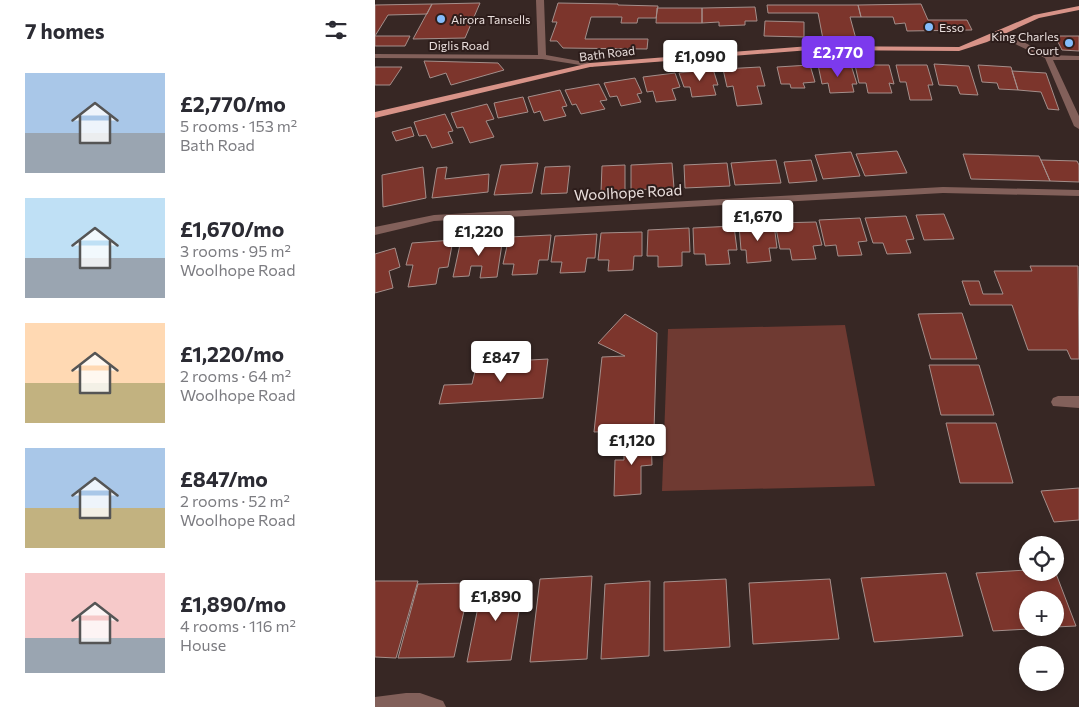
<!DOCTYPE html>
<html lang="en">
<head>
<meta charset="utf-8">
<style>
	body { margin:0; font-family:Commissioner,sans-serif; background:#f7f7f7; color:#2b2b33; height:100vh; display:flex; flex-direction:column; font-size:19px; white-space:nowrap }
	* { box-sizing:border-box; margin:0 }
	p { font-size:16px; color:#7c7c81 }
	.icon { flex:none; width:28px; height:28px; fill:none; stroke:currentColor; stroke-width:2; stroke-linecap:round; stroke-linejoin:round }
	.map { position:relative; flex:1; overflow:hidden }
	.details { display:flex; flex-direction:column; background:#fff; width:375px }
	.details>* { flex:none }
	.controls { position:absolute; left:644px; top:536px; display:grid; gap:10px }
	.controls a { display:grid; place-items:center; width:45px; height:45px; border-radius:50%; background:#fff; box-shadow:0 2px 12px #0003; font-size:25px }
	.price { position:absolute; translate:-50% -42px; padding:0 11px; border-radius:5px; background:#fff; color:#222; font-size:16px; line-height:32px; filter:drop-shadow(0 1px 2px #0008) }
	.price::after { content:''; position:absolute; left:50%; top:30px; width:15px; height:11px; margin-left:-8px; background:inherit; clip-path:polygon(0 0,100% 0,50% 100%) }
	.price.on { background:#7c3aed; color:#fff }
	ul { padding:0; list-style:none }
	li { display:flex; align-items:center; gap:15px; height:125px; padding:0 25px }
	li span { display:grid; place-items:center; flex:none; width:140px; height:100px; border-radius:0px; color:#555 }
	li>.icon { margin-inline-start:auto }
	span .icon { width:60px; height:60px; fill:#fffc; stroke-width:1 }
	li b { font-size:21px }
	h2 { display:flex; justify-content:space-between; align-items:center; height:60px; padding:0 25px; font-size:21px }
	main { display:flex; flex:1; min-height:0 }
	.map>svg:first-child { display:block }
	.green { fill:#6f3a32 }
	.building { fill:#7c352c; stroke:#a48f8b }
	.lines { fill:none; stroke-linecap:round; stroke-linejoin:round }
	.lane { fill:#82605a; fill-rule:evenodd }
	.street { fill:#82605a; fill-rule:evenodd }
	.primary { fill:#d89388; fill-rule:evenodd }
	.poi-dot { fill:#84bcfb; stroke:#2d1d1b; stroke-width:2 }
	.labels { text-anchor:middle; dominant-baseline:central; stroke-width:4; stroke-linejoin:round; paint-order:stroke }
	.far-poi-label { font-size:12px; fill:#eadfdd; stroke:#2d1d1b; text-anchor:start }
	.far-street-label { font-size:12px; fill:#eadfdd; stroke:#2d1d1b }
	.street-label { font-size:15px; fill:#eadfdd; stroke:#2d1d1b }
</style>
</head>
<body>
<main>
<section class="details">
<h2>7 homes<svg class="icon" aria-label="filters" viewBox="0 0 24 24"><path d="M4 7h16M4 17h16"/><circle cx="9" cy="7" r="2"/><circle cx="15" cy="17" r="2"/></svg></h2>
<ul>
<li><span style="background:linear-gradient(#a9c7e8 60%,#9aa5b1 0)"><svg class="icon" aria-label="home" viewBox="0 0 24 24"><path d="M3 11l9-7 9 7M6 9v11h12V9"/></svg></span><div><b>£2,770/mo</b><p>5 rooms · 153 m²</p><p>Bath Road</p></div></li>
<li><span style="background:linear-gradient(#bfe0f5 60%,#9aa5b1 0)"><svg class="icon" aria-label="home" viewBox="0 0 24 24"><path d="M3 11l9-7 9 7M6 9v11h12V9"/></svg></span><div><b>£1,670/mo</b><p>3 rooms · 95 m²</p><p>Woolhope Road</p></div></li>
<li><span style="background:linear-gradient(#ffd9b3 60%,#c2b280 0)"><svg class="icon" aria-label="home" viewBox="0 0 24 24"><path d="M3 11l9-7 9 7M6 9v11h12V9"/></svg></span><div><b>£1,220/mo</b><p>2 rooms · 64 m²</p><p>Woolhope Road</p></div></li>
<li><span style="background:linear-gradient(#a9c7e8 60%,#c2b280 0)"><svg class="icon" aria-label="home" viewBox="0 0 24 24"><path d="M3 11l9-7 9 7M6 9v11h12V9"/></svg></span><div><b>£847/mo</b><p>2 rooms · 52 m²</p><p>Woolhope Road</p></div></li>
<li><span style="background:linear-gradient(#f6c9c9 65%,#9aa5b1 0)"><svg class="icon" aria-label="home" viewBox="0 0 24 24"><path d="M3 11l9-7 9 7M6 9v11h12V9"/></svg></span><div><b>£1,890/mo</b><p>4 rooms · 116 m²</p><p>House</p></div></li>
</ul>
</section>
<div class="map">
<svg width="704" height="707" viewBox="0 0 704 707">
	<rect width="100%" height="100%" fill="#372724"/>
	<path class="green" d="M470,325l30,161 -213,5 6,-162z"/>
	<path class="building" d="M105,3l-15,35 -52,1 19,-35z
		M183,3l60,1v1l40,1 -2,12h-18l-1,5h-16l1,-6h-31l-6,22h63l-1,10 -84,-1 -6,-7h-7l7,-19h-5z
		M57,4l-5,10 -39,1 -13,21h35l-5,10h-30v-41z
		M546,4l7,16h39l5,10 -65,1 -2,-8 -10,1 -2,-7h-32l-3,-12z
		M392,5h91l3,12h-11l6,22h-33l-5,-26h-50z
		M380,7l2,14h-12v4l-26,1v-4l-17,1v-15z
		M282,8h45v15h-46z
		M390,21l39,1v15l-40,-1z
		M680,36h24v15l-17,-1z
		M49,61l74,2 6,7 -53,15 -5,-12 -16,5z
		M559,64l35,2 9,29 -18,-1 -3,-8 -18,-1z
		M435,65l5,17 -12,1 2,5h-14l-1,-4h-9l-4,-17z
		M443,65h33l6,19h-5l2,8 -24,1 -2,-10 -6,1z
		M480,65h34l5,19 -5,-1 3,10h-24l-2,-10h-7z
		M521,65h31l6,20h-5l4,15h-22l-4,-18h-6z
		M603,65l33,2 7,23 -19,-1 -2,-6 -15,-1z
		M0,67h27l-12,18h-15z
		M385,67l5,19h-8l5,18 -25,2 -4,-20 -6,1 -4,-18z
		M338,69l5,16h-5l3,10 -24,2 -2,-10h-6l-5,-14z
		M637,71l34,2 13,37 -11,-1 -7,-17 -23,-2z
		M300,73l5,14 -8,2 4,11 -20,2 -3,-11 -6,1 -4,-15z
		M260,78l7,15 -5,1 4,8 -20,4 -4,-10 -7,1 -6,-14z
		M224,84l8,16 -7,1 5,8 -24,5 -5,-10 -4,1 -7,-15z
		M185,90l7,16 -5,1 4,9 -22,5 -4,-10 -6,2 -6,-16z
		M148,97l5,15 -30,6 -4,-15z
		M112,104l7,15 -8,2 8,16 -24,6 -7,-16 -6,1 -6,-15z
		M70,114l8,17 -5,1 5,11 -21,5 -6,-13 -7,1 -5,-14z
		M36,127l3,9 -18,5 -4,-9z
		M522,151l10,22 -42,3 -9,-22z
		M476,152l9,24 -37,3 -8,-24z
		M588,154l76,2 11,25 -79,-2z
		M401,160l5,23 -46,2 -4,-22z
		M436,160l6,21 -28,2 -5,-21z
		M666,160l36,1 2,4v17l-29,-1z
		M163,163l-6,30 -38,2 7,-30z
		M297,163l2,25 -43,2v-25z
		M352,163l3,23 -45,2 -1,-23z
		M250,165v25l-24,2 1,-26z
		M195,166l-3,27 -26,1 4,-27z
		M48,167l3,31 -43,9 -1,-32z
		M72,167l-2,12 44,-5 -1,18 -56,6 5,-30z
		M569,214l10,25 -30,1 -8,-25z
		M531,216l8,23 -8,1 5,13 -24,1 -4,-11h-10l-8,-25z
		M485,218l7,23 -9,1 4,13 -24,1 -2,-11 -11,1 -6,-26z
		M441,222l6,23 -9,1 3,13 -24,1 -2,-11h-10l-5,-26z
		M399,224l3,24h-8l2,13 -24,2 -1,-13h-5l-2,-25z
		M359,226l3,24h-9l2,14 -24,1 -1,-11h-11l-1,-26z
		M314,228l1,24h-8v14l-24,1v-11h-11l1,-26z
		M267,232v24h-8l-1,14 -25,1 1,-11h-11l3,-27z
		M222,234l-2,24h-8l-2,14 -25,1 2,-11h-11l4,-26z
		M176,235l-3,25h-9l-2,14 -25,1 2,-11h-11l6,-27z
		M128,237l-6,40 -17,1 2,-12h-11l-2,10 -16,1 8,-37z
		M78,240l-5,27 -9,1 -3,16 -28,3 5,-22h-7l6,-22z
		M20,248l5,19 -11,4 4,17 -18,5v-39z
		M655,266h48l1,93h-8l-4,-9h-39l-16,-45h-42l-8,-24h17l4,13h20l-9,-23h38z
		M587,313l15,46h-46l-13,-45z
		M250,314l32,19 -3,97 -60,2 8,-75 23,-1 -27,-13z
		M173,359l-5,39 -104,6 5,-19 28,-1 5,-21z
		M554,365h50l15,50h-53z
		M571,423h50l17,60h-53z
		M276,437l1,28 -11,1v28l-27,2 1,-36h9v-21z
		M704,488v32l-25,2 -13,-31z
		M652,570v2h28v-1l21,55 -21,1v-27h-28v28h20l-54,3 -17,-58z
		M571,573l17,63 -89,6 -13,-64z
		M217,576l-5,83 -57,3 10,-83z
		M351,579l4,68 -66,4v-69z
		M455,579l9,60 -86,5 -4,-61z
		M0,581h43l-22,77 -21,-1z
		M149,581l-13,79 -44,2 16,-80z
		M275,581l-1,75 -48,3 4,-75z
		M95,583l-16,74 -56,1 20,-74z"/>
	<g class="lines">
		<path class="lane" d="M683,396h21v12l-26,-2 -2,-4 2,-4z
			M31,693h14l23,8 3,6h-71v-10z"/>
		<path class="street" d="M161,0h8l2,55 44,8 4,2 -1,2 -51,-8 -167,-1v-4l163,1z
			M623,32h6l45,23 30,1v4h-26l26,56v13l-5,-3 -29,-68 -47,-22z
			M568,187l136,3v6l-136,-3 -509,28 -59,14v-8l59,-12z"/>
		<path class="primary" d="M704,6v4l-40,8 -52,24 -28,9 -149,-1 -220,17 -215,51v-6l215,-49 220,-17 149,1 75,-32z"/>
	</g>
	<g class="poi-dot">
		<circle cx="66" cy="19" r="5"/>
		<circle cx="554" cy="27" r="5"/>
		<circle cx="694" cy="43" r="5"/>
	</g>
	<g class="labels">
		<g class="far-poi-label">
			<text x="76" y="19">Airora Tansells</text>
			<text x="564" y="27">Esso</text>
			<text x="684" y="36" text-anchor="end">King Charles<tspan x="684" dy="14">Court</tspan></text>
		</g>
		<g class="far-street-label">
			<text x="84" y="45">Diglis Road</text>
			<text transform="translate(232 53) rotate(-7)">Bath Road</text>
		</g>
		<g class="street-label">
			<text transform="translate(253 192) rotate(-3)">Woolhope Road</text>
		</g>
	</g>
</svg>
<div class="controls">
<a><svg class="icon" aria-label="locate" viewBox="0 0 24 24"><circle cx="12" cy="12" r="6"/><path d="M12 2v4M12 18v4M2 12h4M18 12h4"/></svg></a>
<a>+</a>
<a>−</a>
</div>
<b class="price on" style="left:463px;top:78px">£2,770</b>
<b class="price" style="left:325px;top:82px">£1,090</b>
<b class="price" style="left:383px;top:242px">£1,670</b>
<b class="price" style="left:104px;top:257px">£1,220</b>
<b class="price" style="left:126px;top:383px">£847</b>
<b class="price" style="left:257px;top:466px">£1,120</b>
<b class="price" style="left:121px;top:622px">£1,890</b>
</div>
</main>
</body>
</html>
